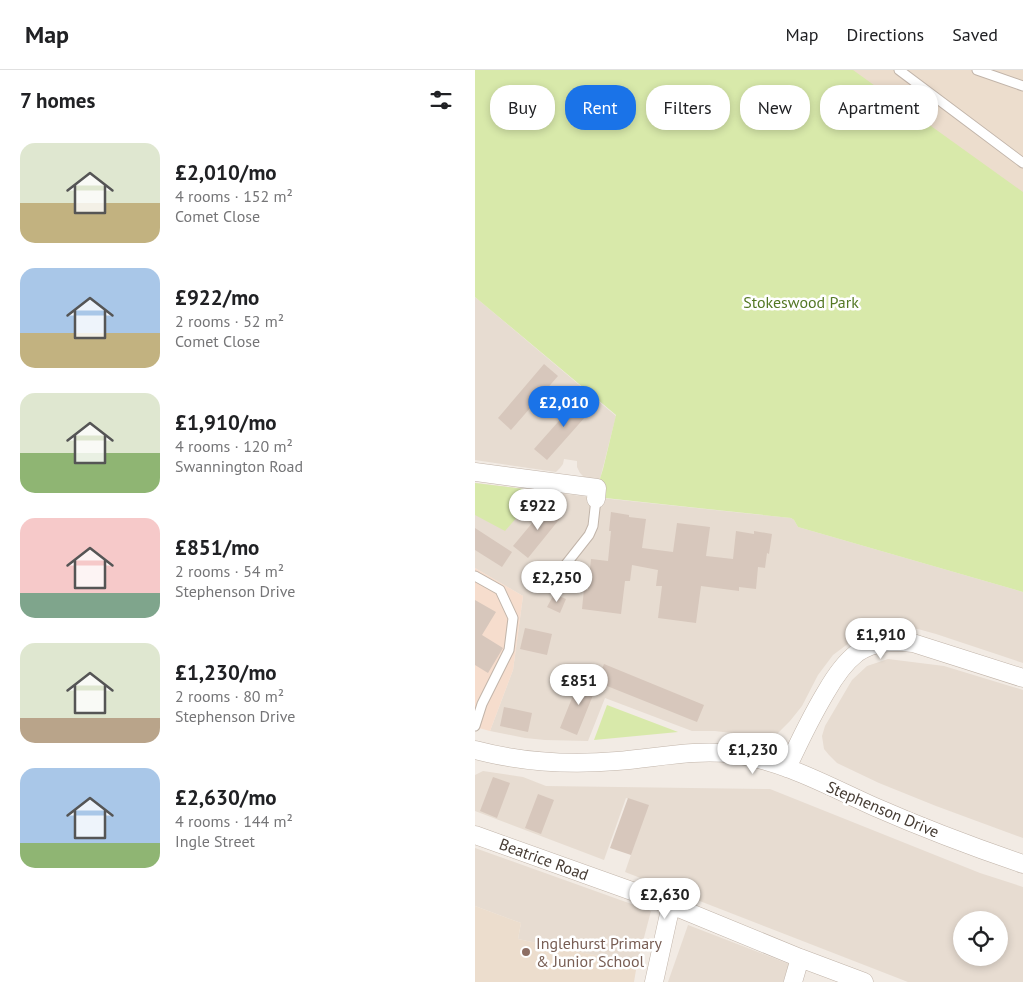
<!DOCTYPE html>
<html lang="en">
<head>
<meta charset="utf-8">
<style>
	body { margin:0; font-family:"PT Sans",sans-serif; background:#f6f6f6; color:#202124; height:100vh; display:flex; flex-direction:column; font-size:19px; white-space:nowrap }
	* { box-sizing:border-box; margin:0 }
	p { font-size:16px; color:#757577 }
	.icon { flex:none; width:28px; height:28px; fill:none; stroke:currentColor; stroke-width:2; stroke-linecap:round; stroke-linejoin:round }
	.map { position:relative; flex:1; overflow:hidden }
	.side { display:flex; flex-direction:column; background:#fff; width:475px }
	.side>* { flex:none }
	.hud { position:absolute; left:15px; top:15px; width:458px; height:45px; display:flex; gap:10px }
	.fabs { position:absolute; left:478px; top:841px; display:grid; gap:10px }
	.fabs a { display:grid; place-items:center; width:55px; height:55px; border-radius:50%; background:#fff; box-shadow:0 2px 8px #0003; font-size:25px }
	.price { position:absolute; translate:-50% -42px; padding:0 11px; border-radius:18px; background:#fff; color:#222; font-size:16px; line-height:32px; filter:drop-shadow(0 1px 2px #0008) }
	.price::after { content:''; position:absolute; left:50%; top:30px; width:15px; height:11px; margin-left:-8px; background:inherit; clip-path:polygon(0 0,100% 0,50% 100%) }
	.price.selected { background:#1a73e8; color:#fff }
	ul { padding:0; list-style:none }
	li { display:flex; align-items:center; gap:15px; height:125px; padding:0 20px }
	li span { display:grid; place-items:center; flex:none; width:140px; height:100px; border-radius:15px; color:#555 }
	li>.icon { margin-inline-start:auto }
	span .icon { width:60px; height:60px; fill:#fffc; stroke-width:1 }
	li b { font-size:21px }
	h2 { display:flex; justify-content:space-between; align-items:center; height:60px; padding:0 20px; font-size:21px }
	.tag { padding:0 18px; border-radius:20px; background:#fff; box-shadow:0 2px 8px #0003; font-size:18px; line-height:45px }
	.tag.selected { background:#1a73e8; color:#fff }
	header { display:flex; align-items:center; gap:30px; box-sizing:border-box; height:70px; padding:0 25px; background:#fff; border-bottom:1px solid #e0e0e0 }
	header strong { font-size:24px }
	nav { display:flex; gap:28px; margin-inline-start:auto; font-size:18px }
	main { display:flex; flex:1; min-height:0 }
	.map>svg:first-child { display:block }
	.residential { fill:#e7dcd1; fill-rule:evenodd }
	.commercial { fill:#f6ddcd }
	.education { fill:#ecddcd }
	.green { fill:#d8e9aa }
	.building { fill:#d7c7bc }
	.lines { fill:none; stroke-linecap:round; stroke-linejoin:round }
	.service-casing { stroke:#c1b4a9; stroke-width:11 }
	.minor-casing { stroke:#c1b4a9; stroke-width:19 }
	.service { stroke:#fff; stroke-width:9 }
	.minor { stroke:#fff; stroke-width:18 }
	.education-dot { fill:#8d6e63; stroke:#fff; stroke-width:2 }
	.labels { text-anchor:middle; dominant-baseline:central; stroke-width:5; stroke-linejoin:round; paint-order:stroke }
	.park-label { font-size:16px; fill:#547825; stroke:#fff }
	.street-label { font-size:16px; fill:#453b33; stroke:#fff }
	.education-label { font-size:16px; fill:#785e54; stroke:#fff; text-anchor:start }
</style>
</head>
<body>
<header>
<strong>Map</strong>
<nav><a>Map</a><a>Directions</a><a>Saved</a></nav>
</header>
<main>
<section class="side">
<h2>7 homes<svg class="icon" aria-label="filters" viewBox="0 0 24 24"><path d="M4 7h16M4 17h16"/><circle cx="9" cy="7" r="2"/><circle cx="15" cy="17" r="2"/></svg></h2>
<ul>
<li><span style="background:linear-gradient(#dfe7d0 60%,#c2b280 0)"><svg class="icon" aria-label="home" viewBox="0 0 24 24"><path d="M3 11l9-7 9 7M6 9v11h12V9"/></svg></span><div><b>£2,010/mo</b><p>4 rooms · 152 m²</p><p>Comet Close</p></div></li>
<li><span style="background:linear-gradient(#a9c7e8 65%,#c2b280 0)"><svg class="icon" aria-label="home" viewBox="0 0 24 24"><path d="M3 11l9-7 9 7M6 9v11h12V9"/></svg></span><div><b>£922/mo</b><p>2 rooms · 52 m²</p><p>Comet Close</p></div></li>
<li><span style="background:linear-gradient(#dfe7d0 60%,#8fb573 0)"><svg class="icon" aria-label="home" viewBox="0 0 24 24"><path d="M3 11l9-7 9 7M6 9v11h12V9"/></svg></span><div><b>£1,910/mo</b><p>4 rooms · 120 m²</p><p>Swannington Road</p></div></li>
<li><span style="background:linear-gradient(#f6c9c9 75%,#7fa58c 0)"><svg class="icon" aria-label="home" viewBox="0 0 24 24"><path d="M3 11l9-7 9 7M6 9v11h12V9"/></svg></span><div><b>£851/mo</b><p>2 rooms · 54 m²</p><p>Stephenson Drive</p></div></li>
<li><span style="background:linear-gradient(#dfe7d0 75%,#b9a48a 0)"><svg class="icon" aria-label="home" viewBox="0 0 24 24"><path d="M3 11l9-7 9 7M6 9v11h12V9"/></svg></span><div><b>£1,230/mo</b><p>2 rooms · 80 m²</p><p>Stephenson Drive</p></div></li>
<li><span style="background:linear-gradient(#a9c7e8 75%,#8fb573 0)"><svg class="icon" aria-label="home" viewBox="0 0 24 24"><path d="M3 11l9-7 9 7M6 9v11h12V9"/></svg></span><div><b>£2,630/mo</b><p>4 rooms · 144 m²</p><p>Ingle Street</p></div></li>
</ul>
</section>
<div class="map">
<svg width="548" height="912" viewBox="0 0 548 912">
	<rect width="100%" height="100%" fill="#f2ebe4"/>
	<path class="residential" d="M0,227l141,119 -17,67 -14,-5 -5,-5 -3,-6v-6l-13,-2 -1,5 -3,4 -4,4 -81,-12z
		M0,413l107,13 209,22 3,2 4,7 225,65v71l-87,-29 -18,-5 -19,-2 -16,2 -30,11 -20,15 -15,20 -16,31 -12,15 -12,12 -14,4 -49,-6h-23l-87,-33 -17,43 -43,-1 -20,-2 -35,-7 23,-61 10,-74 -48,-28z
		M413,589l56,7 79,24v148l-87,-32 -57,-23 -42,-20 -8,-8 -5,-6 -2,-13 3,-10 27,-46 15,-14z
		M8,701l40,6 23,9 224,3 210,84 43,14v95h-115l-283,-110 23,-67 -22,-7 -22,62 -129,-49v-36zM486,850h38v38h-38z
		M0,778l176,63 -14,53 -119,-25 3,-16 -46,-17z
		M213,855l101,39 -6,18h-115z"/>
	<path class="commercial" d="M0,498l48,28 -10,74 -23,61 -15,-4z"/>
	<path class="education" d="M375,0h173v126z
		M0,836l46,17 -3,16 119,25 -3,18h-159z"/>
	<path class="green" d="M0,0h378l170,122v400l-225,-65 -4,-7 -3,-2 -195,-21 1,-9 6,-19 13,-54 -141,-118z
		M0,413l65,8 -35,40 -30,-16z
		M132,635l71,27 -84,8z"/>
	<path class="building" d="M69,294l14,12 -47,54 -13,-12z
		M106,326l13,11 -47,53 -13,-11z
		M73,434l14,12 -34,42 -15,-12z
		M136,442l18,3v2l17,2 -4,29 31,4 4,-29 33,4 -4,29 27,3 3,-28 18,3v-3l18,3 -3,20 -2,-1 -2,15 -7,-1 -2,22 -17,-2v4l-38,-5 -5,37 -38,-5 4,-32h-6l2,-16 -26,-5 -2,16h-5l-4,33 -39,-5 2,-20 4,1 3,-31 17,2 3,-30h-2z
		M0,458l37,24 -10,15 -27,-17z
		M79,524l12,5 -6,14 -13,-6z
		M0,530l21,12 -14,23 21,13 -15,25 -13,-8z
		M50,558l27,6 -5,21 -27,-6z
		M129,594l100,41 -7,17 -100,-40z
		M105,608l17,7 -20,50 -17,-7z
		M29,637l28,6 -4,19 -28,-6z
		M18,707l17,6 -13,35 -17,-7z
		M63,724l16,6 -13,34 -16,-6z
		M153,728l21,7 -18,50 -21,-7z"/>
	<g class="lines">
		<g class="service-casing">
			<path id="service" d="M424,0l124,93
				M502,0l46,16
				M0,506l25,14 13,28 -4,32 -27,54 -7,22
				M73,517l41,-52 4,-9 3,-27"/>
		</g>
		<g class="minor-casing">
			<path id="minor" d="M0,402l122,16 -1,11
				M0,680c46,12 95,15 142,11 39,-3 78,-12 117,-7 50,7 96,33 141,53 48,21 98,40 148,57
				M312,698c12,-26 24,-51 39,-76 8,-14 18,-29 31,-39 17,-12 37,-12 56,-10l110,35
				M0,765l196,70 129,53 64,24
				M179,912l17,-77
				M318,912l7,-24"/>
		</g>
		<use href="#service" class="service"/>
		<use href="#minor" class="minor"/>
	</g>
	<circle class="education-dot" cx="51" cy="882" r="5"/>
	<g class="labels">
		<g class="park-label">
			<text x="326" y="232">Stokeswood Park</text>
		</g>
		<g class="street-label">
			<text transform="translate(408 739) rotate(23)">Stephenson Drive</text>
			<text transform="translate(69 789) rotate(20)">Beatrice Road</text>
		</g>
		<g class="education-label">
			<text x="61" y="873">Inglehurst Primary<tspan x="61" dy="18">&amp; Junior School</tspan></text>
		</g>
	</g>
</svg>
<div class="fabs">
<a><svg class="icon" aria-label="locate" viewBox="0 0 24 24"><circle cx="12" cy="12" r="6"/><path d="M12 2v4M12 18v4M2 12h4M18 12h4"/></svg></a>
</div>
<b class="price selected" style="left:89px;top:358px">£2,010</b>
<b class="price" style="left:63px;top:461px">£922</b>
<b class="price" style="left:82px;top:533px">£2,250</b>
<b class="price" style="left:406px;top:590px">£1,910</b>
<b class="price" style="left:104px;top:636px">£851</b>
<b class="price" style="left:278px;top:705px">£1,230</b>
<b class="price" style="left:190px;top:850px">£2,630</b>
<div class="hud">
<a class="tag">Buy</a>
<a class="tag selected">Rent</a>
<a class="tag">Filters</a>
<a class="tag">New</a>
<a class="tag">Apartment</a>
</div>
</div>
</main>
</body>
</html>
